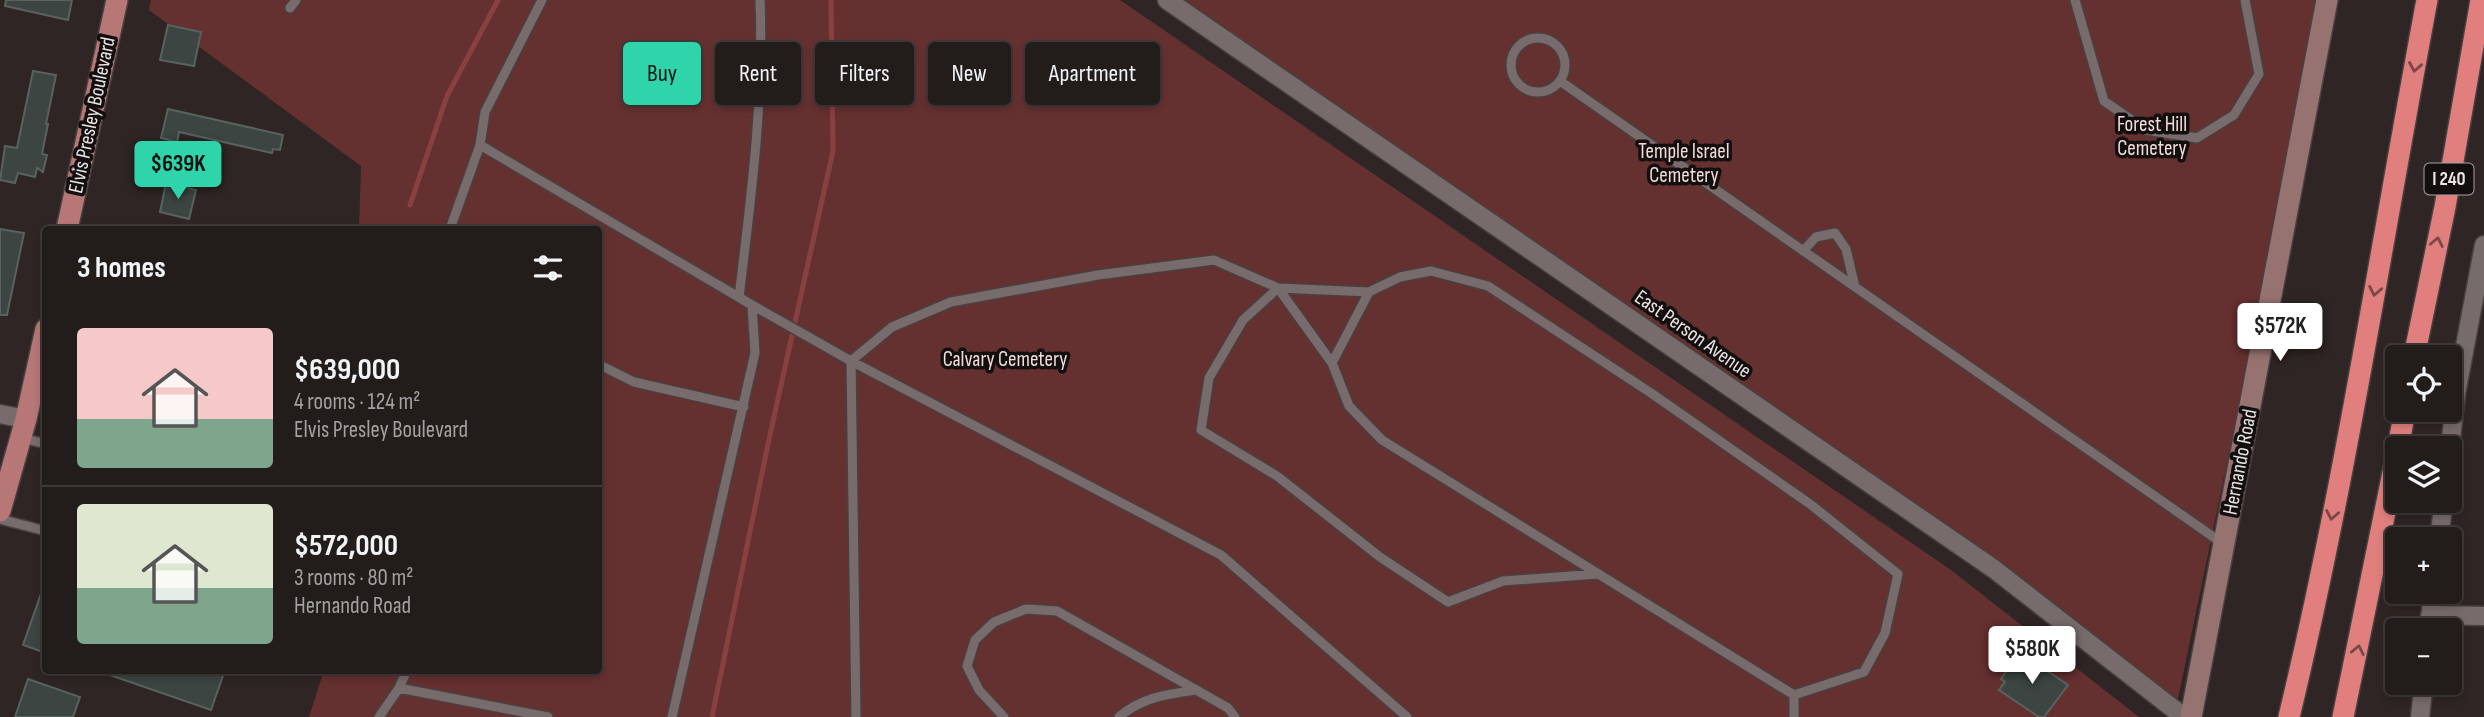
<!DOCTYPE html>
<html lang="en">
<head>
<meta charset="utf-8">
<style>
	body { margin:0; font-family:"Sofia Sans Condensed",sans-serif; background:#2a2524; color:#f1f3f6; height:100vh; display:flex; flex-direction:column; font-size:26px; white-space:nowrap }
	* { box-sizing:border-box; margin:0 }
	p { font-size:23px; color:#a2a1a3 }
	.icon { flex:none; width:38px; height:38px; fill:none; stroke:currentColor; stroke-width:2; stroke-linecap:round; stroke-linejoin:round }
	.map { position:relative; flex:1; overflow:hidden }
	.sheet { position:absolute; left:42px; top:226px; width:560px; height:448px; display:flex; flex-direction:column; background:#221c1b; border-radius:7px; box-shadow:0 4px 10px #0003,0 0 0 2px #3f3a3a }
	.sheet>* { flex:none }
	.banner { position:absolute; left:623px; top:42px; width:665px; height:63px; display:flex; gap:14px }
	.fabs { position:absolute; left:2385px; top:345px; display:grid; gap:14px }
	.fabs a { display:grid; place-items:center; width:77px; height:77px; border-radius:7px; background:#221c1b; box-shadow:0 4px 10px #0003,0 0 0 2px #3f3a3a; font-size:35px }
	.price { position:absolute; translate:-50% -60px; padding:0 16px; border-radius:7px; background:#fff; color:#222; font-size:23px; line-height:46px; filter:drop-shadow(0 2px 4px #0008) }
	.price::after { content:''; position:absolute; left:50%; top:42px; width:21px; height:16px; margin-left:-10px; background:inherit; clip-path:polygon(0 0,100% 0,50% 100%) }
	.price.current { background:#30d4aa; color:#111 }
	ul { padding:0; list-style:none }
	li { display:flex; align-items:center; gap:21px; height:175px; padding:0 35px }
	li+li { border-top:2px solid #3f3a3a }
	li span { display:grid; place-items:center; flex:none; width:196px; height:140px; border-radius:7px; color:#555 }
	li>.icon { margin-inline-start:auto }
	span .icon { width:84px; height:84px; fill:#fffc; stroke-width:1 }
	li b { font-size:30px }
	h2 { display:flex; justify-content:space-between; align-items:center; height:84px; padding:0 35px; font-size:30px }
	.chip { padding:0 24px; border-radius:7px; background:#221c1b; box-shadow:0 4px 10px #0003,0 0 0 2px #3f3a3a; font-size:24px; line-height:63px }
	.chip.current { background:#30d4aa; color:#111 }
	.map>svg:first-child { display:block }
	.green { fill:#653030 }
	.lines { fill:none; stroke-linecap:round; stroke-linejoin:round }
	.stream { stroke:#884140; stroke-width:5 }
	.building { fill:#3c4542; stroke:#58625e; stroke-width:2 }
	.lane-casing { stroke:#494140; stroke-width:12 }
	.street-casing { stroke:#494140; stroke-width:21 }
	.secondary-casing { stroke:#494140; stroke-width:24 }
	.primary-casing { stroke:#494140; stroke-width:24 }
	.highway-casing { stroke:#494140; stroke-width:24 }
	.lane { stroke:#776c6b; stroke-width:9 }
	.street { stroke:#776c6b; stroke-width:18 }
	.secondary { stroke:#967270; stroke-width:21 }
	.primary { stroke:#b67776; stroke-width:21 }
	.highway { stroke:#e07f7d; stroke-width:21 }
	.oneway { stroke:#7a4746 }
	.labels { text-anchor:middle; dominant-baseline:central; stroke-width:7; stroke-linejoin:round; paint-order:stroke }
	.shield { fill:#130f0f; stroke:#aaa3a3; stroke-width:2 }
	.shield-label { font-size:19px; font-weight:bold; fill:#eae3e3 }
	.street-label { font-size:21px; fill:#eae3e3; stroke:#130f0f }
	.park-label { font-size:21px; fill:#f3dcda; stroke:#130f0f }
</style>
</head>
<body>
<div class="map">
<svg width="2484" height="717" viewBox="0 0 2484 717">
	<rect width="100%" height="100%" fill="#2e2524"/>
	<path class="green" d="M151,0h969l831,570 188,147h-1830l15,-47h274v-441h-239l2,-63 -212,-156z
		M1182,0h1135l-71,371 -68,328z"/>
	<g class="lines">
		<path class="stream" d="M410,205l37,-109 51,-96
			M712,717l56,-273 65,-293 -2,-151"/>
	</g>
	<path class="building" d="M6,0h66l-4,20 -63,-14z
		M168,25l33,7 -7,34 -34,-6z
		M33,71l23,4 -10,49h2l-6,30 5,1 -4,17 -6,-4 -2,9 -17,-4 -3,10 -15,-3 5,-34 12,2z
		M168,109l115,26 -3,15 -7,-1 -1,4 -93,-21 -2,10 -16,-4z
		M166,183l30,7 -7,29 -29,-7z
		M0,229l24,4 -17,82h-7z
		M43,588h3v65l-23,-8z
		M2019,652l49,33 -24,32h-5l-40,-27 6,-8 -4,-3z
		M104,670h121l-14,40 -107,-37z
		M28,679l52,18 -7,20h-58z"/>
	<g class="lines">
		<g class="lane-casing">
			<path id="lane" d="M2075,0l29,101 42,29 51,8 37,-23 25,-41 -14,-74
				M290,8l6,-8
				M1511 65a27 27 0 1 1 54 0a27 27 0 1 1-54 0Z
				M1560,81l662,462
				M480,145l5,-33 57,-112
				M450,229l30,-84 272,160 99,56 41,-34 59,-25 147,-27 116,-15 64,28 91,4
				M1803,251l13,-14 19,-4 11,16 9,38
				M1431,271l57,15 163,107 159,111 88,70 -13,59 -21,39 -70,23 -412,-255 -33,-34 -17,-43 37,-71 31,-15z
				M739,297c12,-99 25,-197 21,-297
				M1332,363l-54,-75 -35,32 -34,58 -8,52 76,46 103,81 68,45 55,-21 95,-7
				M598,364l36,18 110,25
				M22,438l24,6
				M0,519l46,12
				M399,688l8,-18
				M1794,695v22
				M379,717l20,-29 149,29
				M672,717l83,-364 -3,-48
				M856,717l-5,-356 370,194 186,162
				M1004,717l-25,-27 -12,-24 8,-26 19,-18 32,-13 31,2 171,97 7,9
				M1119,717c23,-20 49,-23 78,-27"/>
		</g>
		<g class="street-casing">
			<path id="street" d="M1167,0l827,569 190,148
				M0,414l26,5
				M2450,448l6,-54 28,-149
				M2439,539l5,-39
				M2430,615l54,1
				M2429,630l4,-38
				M2420,717l4,-35"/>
		</g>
		<g class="secondary-casing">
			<path id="secondary" d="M2191,717l136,-717"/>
		</g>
		<g class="primary-casing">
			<path id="primary" d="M67,229l50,-229
				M0,511l26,-92 20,-90"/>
		</g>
		<g class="highway-casing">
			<path id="highway" d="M2414,357l31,-150 36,-207
				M2398,448l7,-38
				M2289,717c57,-236 93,-478 138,-717
				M2343,717l55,-269"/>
		</g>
		<use href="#lane" class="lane"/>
		<use href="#street" class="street"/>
		<use href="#secondary" class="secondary"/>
		<use href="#primary" class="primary"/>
		<use href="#highway" class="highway"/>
	</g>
	<defs><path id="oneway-chevron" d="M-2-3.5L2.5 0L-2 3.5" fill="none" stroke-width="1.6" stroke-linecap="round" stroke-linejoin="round" transform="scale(1.75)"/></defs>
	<g class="oneway">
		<use href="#oneway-chevron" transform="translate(2415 67) rotate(100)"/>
		<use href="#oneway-chevron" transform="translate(2437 242) rotate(-79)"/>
		<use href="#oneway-chevron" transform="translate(2375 291) rotate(101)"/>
		<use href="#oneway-chevron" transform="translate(2332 515) rotate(101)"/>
		<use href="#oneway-chevron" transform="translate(2358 650) rotate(-78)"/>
	</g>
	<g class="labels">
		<rect class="shield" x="2424.5" y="163.5" width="49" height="31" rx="5"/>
		<g class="shield-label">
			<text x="2449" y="179">I 240</text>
		</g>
		<g class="street-label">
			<text transform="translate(92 115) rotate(-78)">Elvis Presley Boulevard</text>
			<text transform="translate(1693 334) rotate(35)">East Person Avenue</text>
			<text transform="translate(2240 462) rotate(-79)">Hernando Road</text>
		</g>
		<g class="park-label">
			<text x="2152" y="124">Forest Hill<tspan x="2152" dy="24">Cemetery</tspan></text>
			<text x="1684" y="151">Temple Israel<tspan x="1684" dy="24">Cemetery</tspan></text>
			<text x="1005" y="359">Calvary Cemetery</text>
		</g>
	</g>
</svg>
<div class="fabs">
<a><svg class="icon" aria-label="locate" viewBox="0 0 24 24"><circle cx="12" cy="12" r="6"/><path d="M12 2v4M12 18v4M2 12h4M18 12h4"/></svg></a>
<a><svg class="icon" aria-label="layers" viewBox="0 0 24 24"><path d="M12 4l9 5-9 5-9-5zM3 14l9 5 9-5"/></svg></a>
<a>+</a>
<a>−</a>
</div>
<b class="price current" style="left:178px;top:201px">$639K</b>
<b class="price" style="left:2280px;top:363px">$572K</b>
<b class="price" style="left:2032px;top:686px">$580K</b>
<div class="banner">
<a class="chip current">Buy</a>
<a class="chip">Rent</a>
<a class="chip">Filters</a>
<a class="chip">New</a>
<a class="chip">Apartment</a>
</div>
<section class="sheet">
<h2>3 homes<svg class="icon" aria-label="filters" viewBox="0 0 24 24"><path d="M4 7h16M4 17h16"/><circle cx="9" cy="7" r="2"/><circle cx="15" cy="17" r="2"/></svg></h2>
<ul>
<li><span style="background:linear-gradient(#f6c9c9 65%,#7fa58c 0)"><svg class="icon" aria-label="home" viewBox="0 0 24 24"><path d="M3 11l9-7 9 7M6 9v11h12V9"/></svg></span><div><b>$639,000</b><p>4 rooms · 124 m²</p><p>Elvis Presley Boulevard</p></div></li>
<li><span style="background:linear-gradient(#dfe7d0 60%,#7fa58c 0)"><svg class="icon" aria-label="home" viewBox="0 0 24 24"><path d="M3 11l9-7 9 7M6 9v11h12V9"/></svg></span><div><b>$572,000</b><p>3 rooms · 80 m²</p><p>Hernando Road</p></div></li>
</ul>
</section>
</div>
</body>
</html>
